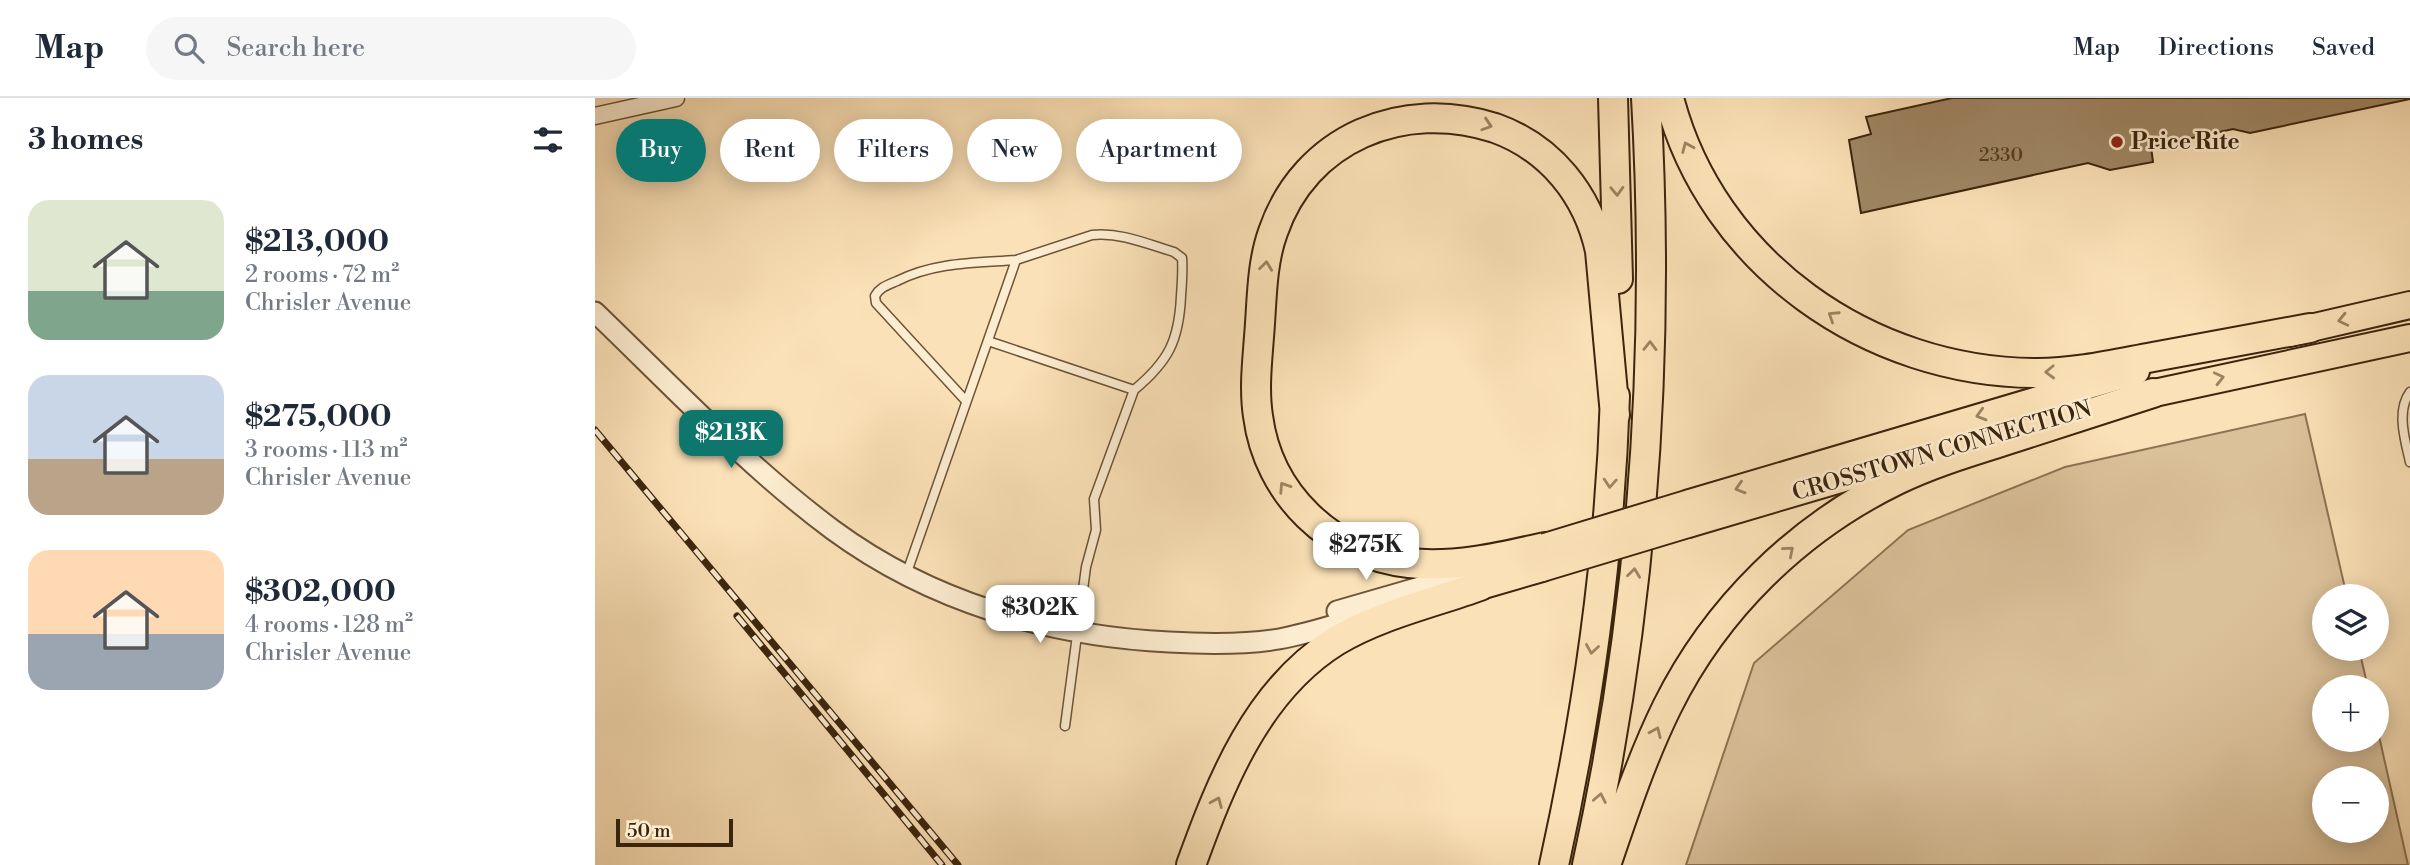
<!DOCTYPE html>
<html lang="en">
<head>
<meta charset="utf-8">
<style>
	body { margin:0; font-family:"Libre Bodoni",serif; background:#f6f6f7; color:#1f2937; height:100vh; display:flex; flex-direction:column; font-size:26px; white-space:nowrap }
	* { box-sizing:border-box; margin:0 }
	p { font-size:23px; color:#747a83 }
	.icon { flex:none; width:38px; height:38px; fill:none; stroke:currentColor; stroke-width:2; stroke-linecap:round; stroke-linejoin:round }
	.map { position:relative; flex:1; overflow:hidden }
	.side { display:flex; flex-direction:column; background:#fff; width:595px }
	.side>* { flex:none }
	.guide { position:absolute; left:21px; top:21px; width:665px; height:63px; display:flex; gap:14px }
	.controls { position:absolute; left:1717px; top:486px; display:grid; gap:14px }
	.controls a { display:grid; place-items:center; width:77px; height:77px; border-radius:50%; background:#fff; box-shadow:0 4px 18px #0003; font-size:35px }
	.scale { position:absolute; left:21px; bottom:18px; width:117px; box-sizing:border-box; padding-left:7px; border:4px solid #3c250d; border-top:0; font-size:19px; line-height:24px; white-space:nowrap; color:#3c250d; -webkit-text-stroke:5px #fcecd0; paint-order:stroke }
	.price { position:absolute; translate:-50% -60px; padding:0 16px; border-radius:14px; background:#fff; color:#222; font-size:23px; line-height:46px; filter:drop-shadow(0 2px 4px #0008) }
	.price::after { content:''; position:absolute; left:50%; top:42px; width:21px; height:16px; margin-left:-10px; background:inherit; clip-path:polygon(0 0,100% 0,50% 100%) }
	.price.current { background:#0f766e; color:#fff }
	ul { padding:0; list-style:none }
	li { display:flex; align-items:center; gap:21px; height:175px; padding:0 28px }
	li span { display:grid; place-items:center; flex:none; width:196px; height:140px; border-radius:21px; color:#555 }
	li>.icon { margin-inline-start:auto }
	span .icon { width:84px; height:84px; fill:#fffc; stroke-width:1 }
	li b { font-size:30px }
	h2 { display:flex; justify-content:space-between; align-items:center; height:84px; padding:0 28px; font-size:30px }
	.chip { padding:0 24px; border-radius:32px; background:#fff; box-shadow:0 4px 18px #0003; font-size:24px; line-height:63px }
	.chip.current { background:#0f766e; color:#fff }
	header { display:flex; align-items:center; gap:42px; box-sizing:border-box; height:98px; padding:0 35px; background:#fff; border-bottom:2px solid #e0e1e3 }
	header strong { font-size:33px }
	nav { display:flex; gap:38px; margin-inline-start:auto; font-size:24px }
	.search { width:490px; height:63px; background:#f6f6f7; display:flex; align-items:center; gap:18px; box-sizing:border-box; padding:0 24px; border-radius:38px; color:#747a83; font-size:26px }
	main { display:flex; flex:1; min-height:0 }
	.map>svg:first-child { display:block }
	.green { fill:#dbc19a; stroke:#8c7354; stroke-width:2; fill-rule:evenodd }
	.building { fill:#9f8765; stroke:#3c250d; stroke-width:2 }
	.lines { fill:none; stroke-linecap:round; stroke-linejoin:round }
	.service-casing { stroke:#6c5438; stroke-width:11 }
	.minor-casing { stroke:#6c5438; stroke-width:19 }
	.tertiary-casing { stroke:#6c5438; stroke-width:23 }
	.trunk-casing { stroke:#3c250d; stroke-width:30 }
	.motorway-casing { stroke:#3c250d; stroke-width:32 }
	.service { stroke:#fcecd0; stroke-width:8 }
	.minor { stroke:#fcecd0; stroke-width:16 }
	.tertiary { stroke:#fcecd0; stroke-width:19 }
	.trunk { stroke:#fbe1b7; stroke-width:26 }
	.motorway { stroke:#fbe1b7; stroke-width:28 }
	.rail-casing { stroke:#3c250d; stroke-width:7 }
	.rail { stroke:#fcecd0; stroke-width:4.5; stroke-dasharray:13; stroke-linecap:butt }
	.trunk-bridge-casing { stroke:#3c250d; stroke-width:30; stroke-linecap:butt }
	.trunk-bridge { stroke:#fbe1b7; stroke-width:26 }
	.oneway { stroke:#9c8362 }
	.poi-dot { fill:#8f2418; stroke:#fcecd0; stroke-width:2.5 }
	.labels { text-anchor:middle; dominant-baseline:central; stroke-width:5; stroke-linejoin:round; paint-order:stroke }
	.number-label { font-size:19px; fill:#553e23 }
	.poi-label { font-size:23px; font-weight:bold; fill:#3c250d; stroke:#fcecd0; text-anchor:start }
	.street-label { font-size:23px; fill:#3c250d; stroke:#fcecd0 }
</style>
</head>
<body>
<header>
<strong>Map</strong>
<div class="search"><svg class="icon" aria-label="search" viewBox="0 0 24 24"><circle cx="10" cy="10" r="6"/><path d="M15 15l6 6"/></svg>Search here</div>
<nav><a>Map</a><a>Directions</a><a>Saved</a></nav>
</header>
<main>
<section class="side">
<h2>3 homes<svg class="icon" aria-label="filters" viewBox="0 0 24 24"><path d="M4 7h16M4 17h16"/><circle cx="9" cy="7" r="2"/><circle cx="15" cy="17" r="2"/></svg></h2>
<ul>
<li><span style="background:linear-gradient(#dfe7d0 65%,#7fa58c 0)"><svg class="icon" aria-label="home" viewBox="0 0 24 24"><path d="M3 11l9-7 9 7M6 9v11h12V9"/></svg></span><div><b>$213,000</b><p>2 rooms · 72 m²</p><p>Chrisler Avenue</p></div></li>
<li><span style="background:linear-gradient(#c9d6e8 60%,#b9a48a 0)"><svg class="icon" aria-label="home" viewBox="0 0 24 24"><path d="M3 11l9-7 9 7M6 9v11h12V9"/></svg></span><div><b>$275,000</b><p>3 rooms · 113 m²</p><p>Chrisler Avenue</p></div></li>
<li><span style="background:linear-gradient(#ffd9b3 60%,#9aa5b1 0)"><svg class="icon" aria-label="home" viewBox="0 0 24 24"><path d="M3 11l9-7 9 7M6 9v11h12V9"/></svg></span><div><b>$302,000</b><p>4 rooms · 128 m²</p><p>Chrisler Avenue</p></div></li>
</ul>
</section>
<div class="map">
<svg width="1815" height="767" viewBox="0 0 1815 767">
	<rect width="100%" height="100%" fill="#fbe1b7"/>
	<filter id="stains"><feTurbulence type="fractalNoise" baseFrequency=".00286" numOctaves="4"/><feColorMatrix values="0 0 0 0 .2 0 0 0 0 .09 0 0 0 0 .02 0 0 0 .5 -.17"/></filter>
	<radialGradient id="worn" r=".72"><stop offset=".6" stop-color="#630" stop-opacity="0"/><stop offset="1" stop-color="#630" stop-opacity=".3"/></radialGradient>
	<path class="green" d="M1710,316l42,183h-23v52h35l9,39h-44v52h53v-13l31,138h-722l68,-202 154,-133 157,-63zM1729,681h53v52h-53z"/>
	<path class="building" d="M1357,0h458v1l-160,34 -17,-4 -82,18 2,15 -43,8 -22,-7 -227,50 -12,-73 22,-6 -5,-17z"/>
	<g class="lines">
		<g class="service-casing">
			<path id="service" d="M393,243l146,49
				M1815,294c-14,19 -5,48 0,70
				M371,303l-90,-98 -1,-7c5,-9 13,-11 22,-15 38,-19 78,-18 119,-21
				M311,477l110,-315 76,-25c29,-3 55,9 82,17l8,6c1,12 0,25 -1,38 -2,44 -12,65 -47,94l-40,109 2,31 -10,37 -21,159"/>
		</g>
		<g class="minor-casing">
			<path id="minor" d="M0,18l81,-18"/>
		</g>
		<g class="tertiary-casing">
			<path id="tertiary" d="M0,214c77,74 152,154 238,218 98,72 215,106 336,112 36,2 74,3 110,-3 28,-5 55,-14 82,-22
				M742,513l142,-41"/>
		</g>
		<g class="trunk-casing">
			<path id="trunk" d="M1694,235l121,-28
				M1536,300l279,-60
				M1095,405l446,-132
				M1093,426l261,-77
				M885,488l62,-18"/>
		</g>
		<g class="motorway-casing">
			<path id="motorway" d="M1018,0l5,181
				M1074,0c43,166 201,275 368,275 40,0 78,-9 116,-16 52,-10 105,-19 157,-29
				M950,449c-44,10 -91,21 -136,16 -78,-8 -141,-69 -151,-147 -4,-26 -1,-53 1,-79 3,-34 2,-72 14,-105 32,-94 130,-134 222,-104 56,20 93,67 105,123l15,164
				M596,767c30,-83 66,-175 145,-224 43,-26 97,-38 144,-55
				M959,767c34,-154 56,-311 61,-469
				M992,767c55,-251 74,-510 59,-767
				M1011,767c18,-53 36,-107 61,-158 49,-99 131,-179 230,-227 33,-16 69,-27 104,-38 51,-16 101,-33 152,-49"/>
		</g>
		<use href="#service" class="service"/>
		<use href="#minor" class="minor"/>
		<use href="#tertiary" class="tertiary"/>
		<use href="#trunk" class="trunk"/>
		<use href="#motorway" class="motorway"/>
		<g class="rail-casing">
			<path id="rail" d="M0,332l363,435
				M142,518l205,249"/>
		</g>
		<use href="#rail" class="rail"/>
		<g class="trunk-bridge-casing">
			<path id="trunk-bridge" d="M950,449l145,-44
				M947,470l146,-44"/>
		</g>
		<use href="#trunk-bridge" class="trunk-bridge"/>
	</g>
	<defs><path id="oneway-chevron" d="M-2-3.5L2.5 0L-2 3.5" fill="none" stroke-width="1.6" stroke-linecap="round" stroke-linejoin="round" transform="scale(1.75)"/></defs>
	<g class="oneway">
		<use href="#oneway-chevron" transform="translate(892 27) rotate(18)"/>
		<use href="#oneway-chevron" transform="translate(1092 49) rotate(-113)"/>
		<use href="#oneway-chevron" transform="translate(1022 93) rotate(88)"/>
		<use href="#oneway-chevron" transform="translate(671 168) rotate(-83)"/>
		<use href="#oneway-chevron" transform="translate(1238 218) rotate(-147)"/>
		<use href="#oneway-chevron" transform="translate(1748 222) rotate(167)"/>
		<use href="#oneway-chevron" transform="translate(1055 248) rotate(-89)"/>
		<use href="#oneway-chevron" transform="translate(1455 274) rotate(178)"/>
		<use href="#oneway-chevron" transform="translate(1624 280) rotate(-13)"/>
		<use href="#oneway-chevron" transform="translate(1386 317) rotate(164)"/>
		<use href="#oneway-chevron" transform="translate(1015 385) rotate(94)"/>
		<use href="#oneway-chevron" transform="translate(689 389) rotate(-123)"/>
		<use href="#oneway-chevron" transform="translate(1145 390) rotate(163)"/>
		<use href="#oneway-chevron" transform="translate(1194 453) rotate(-41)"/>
		<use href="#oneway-chevron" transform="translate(1039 475) rotate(-83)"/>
		<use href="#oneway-chevron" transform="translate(997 551) rotate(99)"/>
		<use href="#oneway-chevron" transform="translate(1061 634) rotate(-66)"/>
		<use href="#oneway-chevron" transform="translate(1005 700) rotate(-79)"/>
		<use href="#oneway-chevron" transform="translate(622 704) rotate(-67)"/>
	</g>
	<circle class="poi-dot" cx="1522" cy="44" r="7"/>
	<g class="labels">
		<g class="number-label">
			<text x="1406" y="57">2330</text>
		</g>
		<g class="poi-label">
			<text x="1536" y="44">Price Rite</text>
		</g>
		<g class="street-label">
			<text transform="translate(1347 353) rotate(-16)">CROSSTOWN CONNECTION</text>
		</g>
	</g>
	<rect width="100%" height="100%" filter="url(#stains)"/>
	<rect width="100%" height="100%" fill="url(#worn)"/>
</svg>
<div class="controls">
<a><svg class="icon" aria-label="layers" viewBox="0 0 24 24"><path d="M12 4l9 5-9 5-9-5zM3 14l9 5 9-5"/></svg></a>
<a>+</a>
<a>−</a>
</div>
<div class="scale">50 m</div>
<b class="price current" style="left:136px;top:372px">$213K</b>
<b class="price" style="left:771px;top:484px">$275K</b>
<b class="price" style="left:445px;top:547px">$302K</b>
<div class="guide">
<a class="chip current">Buy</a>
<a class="chip">Rent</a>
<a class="chip">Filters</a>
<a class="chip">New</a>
<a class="chip">Apartment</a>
</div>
</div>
</main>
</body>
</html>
